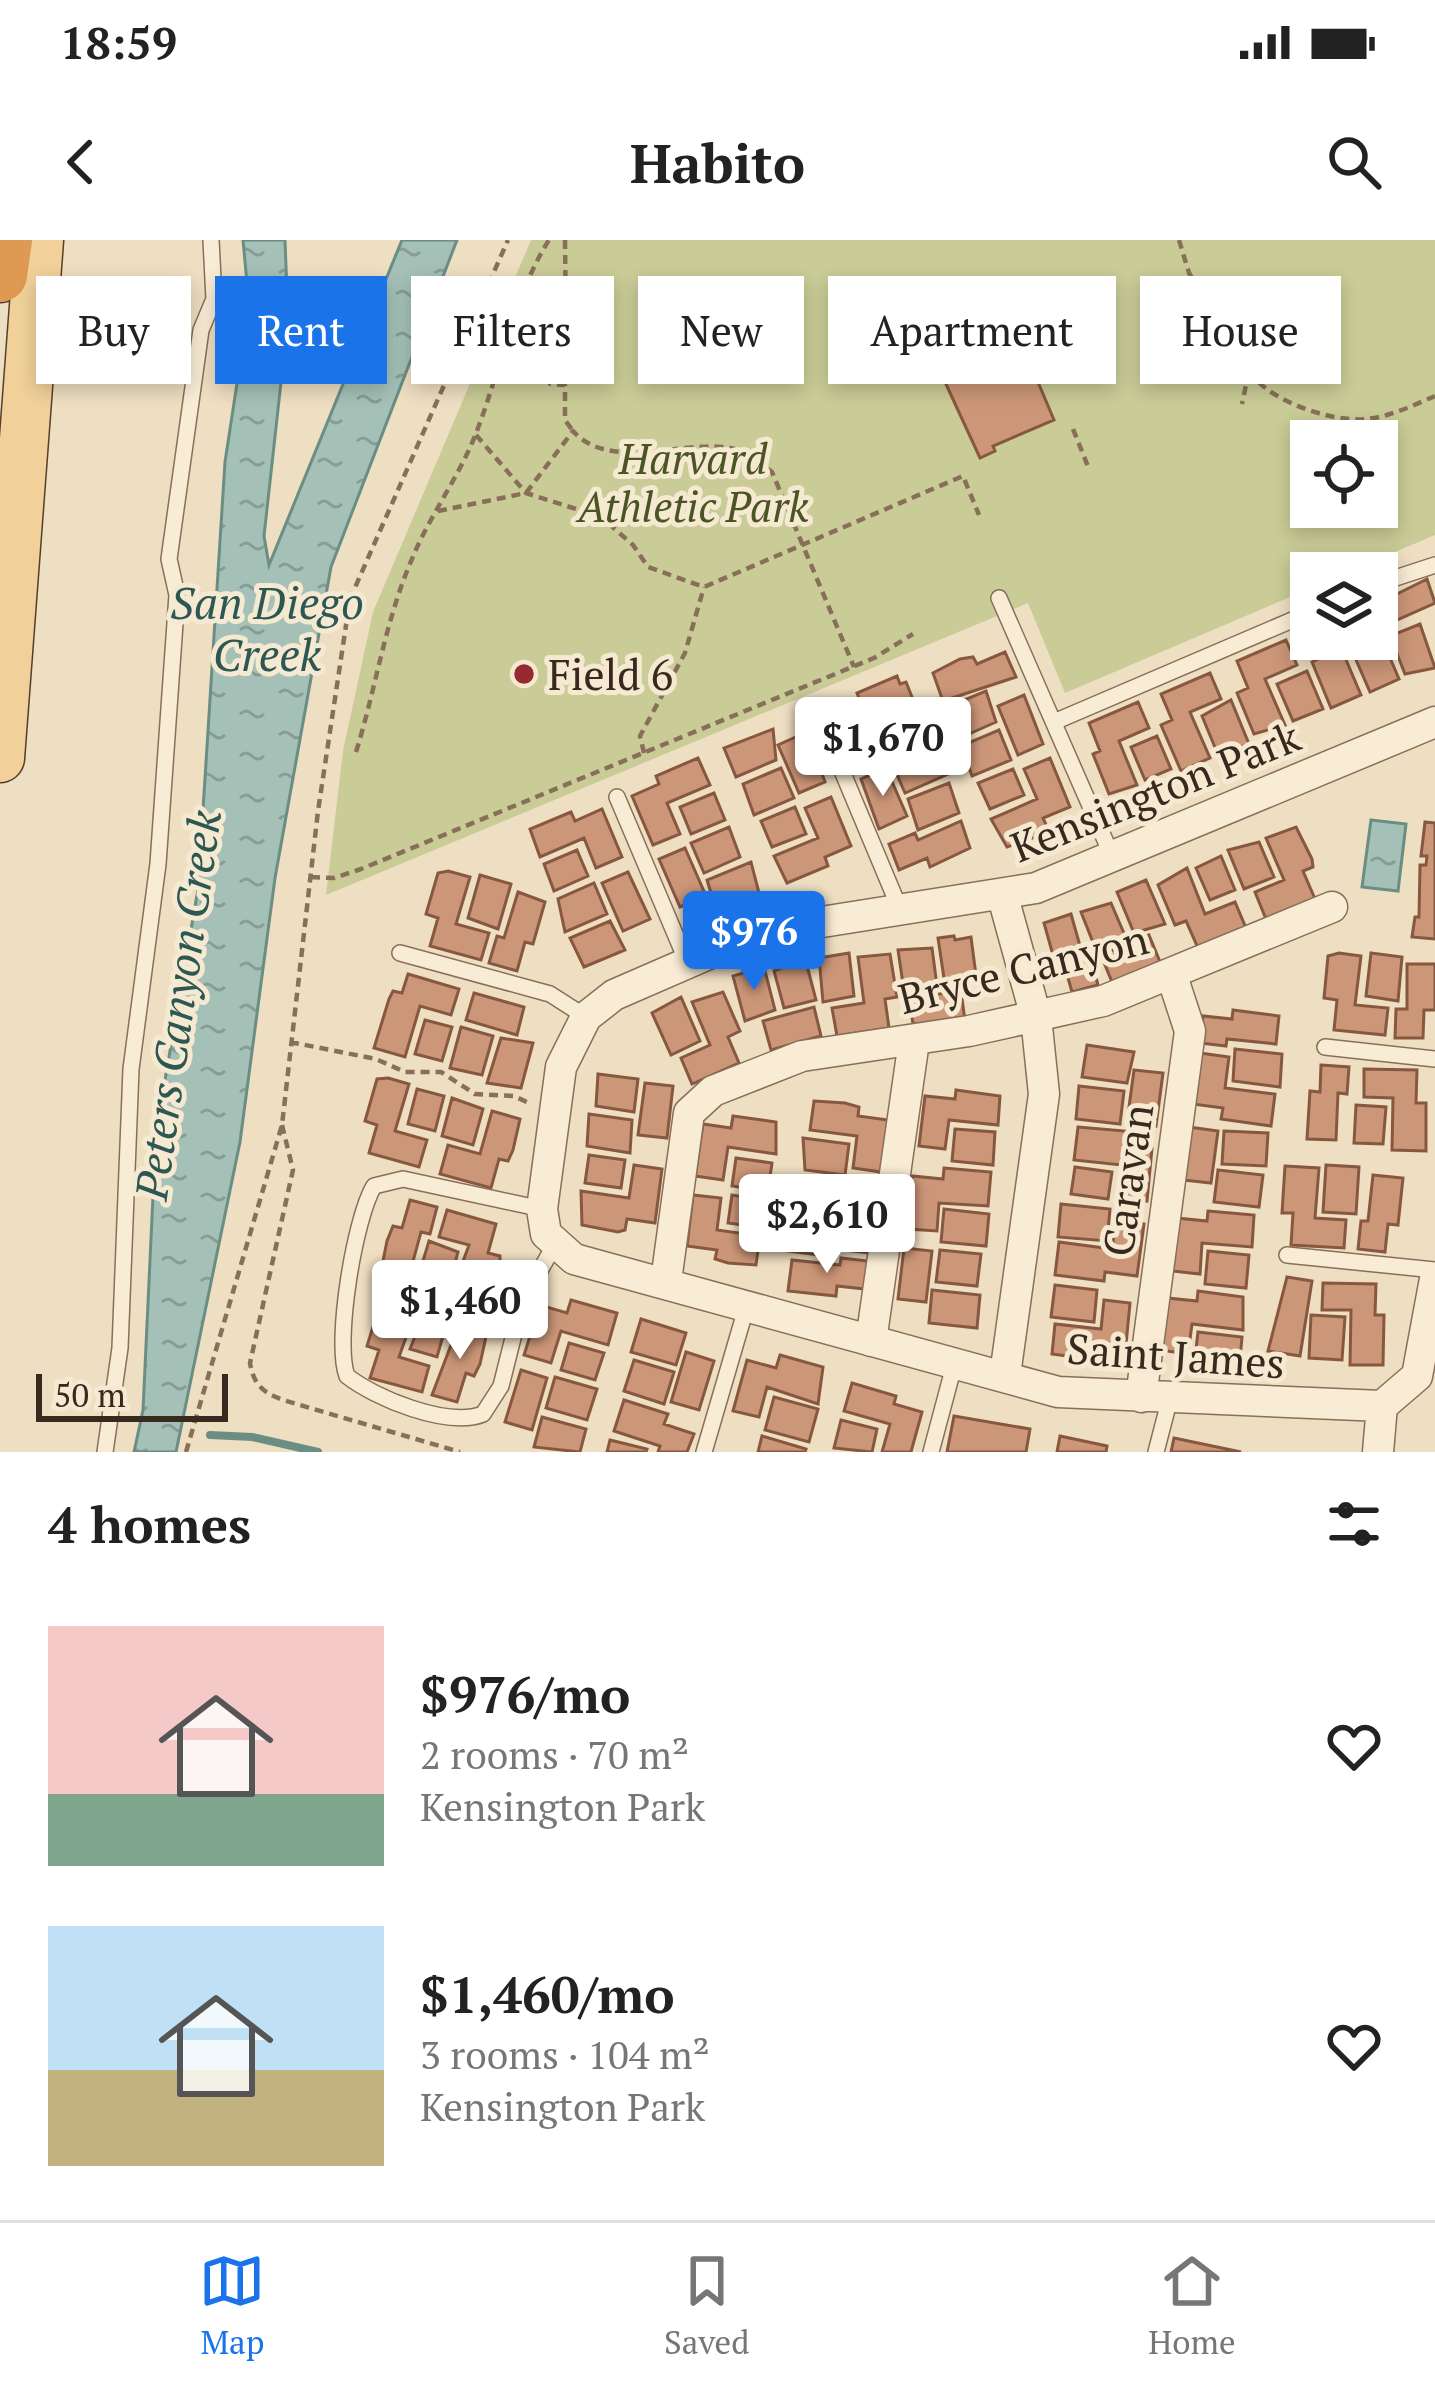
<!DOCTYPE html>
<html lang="en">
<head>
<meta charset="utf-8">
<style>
	body { margin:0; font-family:"PT Serif",serif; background:#f6f6f6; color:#222; height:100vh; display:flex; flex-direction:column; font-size:45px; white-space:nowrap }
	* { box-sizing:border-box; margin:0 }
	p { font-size:39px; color:#767676 }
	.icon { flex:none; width:66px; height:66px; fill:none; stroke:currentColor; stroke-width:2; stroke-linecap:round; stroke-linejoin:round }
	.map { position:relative; height:1212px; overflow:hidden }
	.details { display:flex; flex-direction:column; background:#fff; flex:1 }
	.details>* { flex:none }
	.hud { position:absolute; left:36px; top:36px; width:1365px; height:108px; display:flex; gap:24px }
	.buttons { position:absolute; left:1290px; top:180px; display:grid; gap:24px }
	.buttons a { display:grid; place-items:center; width:108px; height:108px; border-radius:0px; background:#fff; box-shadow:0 6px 18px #0003; font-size:60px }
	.scale { position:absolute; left:36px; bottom:30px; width:192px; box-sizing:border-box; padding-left:12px; border:6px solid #37291d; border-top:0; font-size:33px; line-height:42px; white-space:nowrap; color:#37291d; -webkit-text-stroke:9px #f5e9d1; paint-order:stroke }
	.price { position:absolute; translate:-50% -102px; padding:0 27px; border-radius:12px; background:#fff; color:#222; font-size:39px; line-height:78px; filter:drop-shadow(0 3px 6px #0008) }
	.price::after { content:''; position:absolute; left:50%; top:72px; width:36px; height:27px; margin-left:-18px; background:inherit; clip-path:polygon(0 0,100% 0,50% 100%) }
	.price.selected { background:#1a73e8; color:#fff }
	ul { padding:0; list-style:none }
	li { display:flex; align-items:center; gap:36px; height:300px; padding:0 48px }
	li span { display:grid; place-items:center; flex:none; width:336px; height:240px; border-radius:0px; color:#555 }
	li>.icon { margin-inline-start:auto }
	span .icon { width:144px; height:144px; fill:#fffc; stroke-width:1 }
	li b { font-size:51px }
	h2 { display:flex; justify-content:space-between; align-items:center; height:144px; padding:0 48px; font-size:51px }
	.chip { padding:0 42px; border-radius:0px; background:#fff; box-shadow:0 6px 18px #0003; font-size:42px; line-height:108px }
	.chip.selected { background:#1a73e8; color:#fff }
	.status { display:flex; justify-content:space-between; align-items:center; height:84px; padding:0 60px; background:#fff; direction:ltr }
	.status svg { height:33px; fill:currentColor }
	header { display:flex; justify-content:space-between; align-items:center; height:156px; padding:0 48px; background:#fff; font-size:54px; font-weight:700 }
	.dock { display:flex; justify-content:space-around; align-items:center; height:168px; border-top:3px solid #e0e0e0; background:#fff; font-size:33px; color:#767676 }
	.dock a { display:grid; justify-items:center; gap:6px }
	.dock .selected { color:#1a73e8 }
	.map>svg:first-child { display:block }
	.green { fill:#c9cc96; fill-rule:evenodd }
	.water { fill:url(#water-ripples); stroke:#6b8e84; stroke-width:3 }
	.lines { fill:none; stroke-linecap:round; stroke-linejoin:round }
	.stream { stroke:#6b8e84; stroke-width:8 }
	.building { fill:#cc9678; stroke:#87583f; stroke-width:3 }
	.lane-casing { stroke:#886f59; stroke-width:18 }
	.street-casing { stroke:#886f59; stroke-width:33 }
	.primary-casing { stroke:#553e2d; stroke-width:51 }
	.highway-casing { stroke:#553e2d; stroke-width:57 }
	.path { stroke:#886f59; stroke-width:4.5; stroke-dasharray:9 6; stroke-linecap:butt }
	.lane { stroke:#f9ecd5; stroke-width:15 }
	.street { stroke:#f9ecd5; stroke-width:30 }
	.primary { stroke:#f1d199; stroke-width:48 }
	.highway { stroke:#de9952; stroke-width:54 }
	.poi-dot { fill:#972930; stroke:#f5e9d1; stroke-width:4.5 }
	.labels { text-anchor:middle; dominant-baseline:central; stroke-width:10; stroke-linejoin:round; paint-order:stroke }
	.park-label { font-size:42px; font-style:italic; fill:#4a5424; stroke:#f5e9d1 }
	.poi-label { font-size:42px; fill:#37291d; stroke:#f5e9d1; text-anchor:start }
	.street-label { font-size:42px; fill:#37291d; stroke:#f5e9d1 }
	.water-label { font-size:45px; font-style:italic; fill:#2d5752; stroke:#f5e9d1 }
</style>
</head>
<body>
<div class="status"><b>18:59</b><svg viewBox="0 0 49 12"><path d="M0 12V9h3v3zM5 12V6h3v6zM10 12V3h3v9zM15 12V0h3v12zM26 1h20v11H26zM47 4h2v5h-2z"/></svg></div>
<header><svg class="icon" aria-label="back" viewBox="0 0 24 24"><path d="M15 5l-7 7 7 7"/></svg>Habito<svg class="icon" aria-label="search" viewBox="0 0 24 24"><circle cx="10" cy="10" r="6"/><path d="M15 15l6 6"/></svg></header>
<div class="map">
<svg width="1435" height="1212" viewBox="0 0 1435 1212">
	<defs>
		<pattern id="water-ripples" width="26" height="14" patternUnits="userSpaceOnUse" patternTransform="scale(3)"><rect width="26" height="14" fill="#a4c0b7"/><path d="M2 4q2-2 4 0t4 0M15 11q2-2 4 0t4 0" fill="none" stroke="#869c94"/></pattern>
	</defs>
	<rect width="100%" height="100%" fill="#eedec2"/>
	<path class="green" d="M531,0h904v295l-89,38h-35v15l-246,105 -37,-90 -702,292 17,-144 30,-139zM1311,201h66v66h-66z"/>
	<path class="water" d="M243,0h42l3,79 -24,217 5,29 133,-325h55l-126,327 -56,311 -35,264 -64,310h-42l9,-42 13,-278 42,-243 27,-427 24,-157z
		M1371,580l35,4 -8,67 -36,-4z"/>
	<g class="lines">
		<path class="stream" d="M210,1195l42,2 66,15"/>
	</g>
	<path class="building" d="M1024,109l30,71 -61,26 2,5 -15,7 -35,-76z
		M1427,339l8,24 -47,21 -9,-21z
		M1420,384l15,44 -30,6 -15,-38z
		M1381,397l18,42 -29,13 -17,-39z
		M1316,399h46l-21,9 20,47 -30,13 -19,-46 11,-5z
		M1286,400l11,25 -32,14 20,46 -31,9 -17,-41 11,-5 -11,-27z
		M1005,412l11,25 -73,24 -10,-28 27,-14 13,-2 4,7z
		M1307,431l16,38 -30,12 -16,-37z
		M1210,433l11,26 -31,13 20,46 -29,13 -20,-46 11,-5 -11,-26z
		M897,436l3,8 6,-2 10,25 -48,17 12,29 -26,11 -21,-49 28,-12 -4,-10z
		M986,451l10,31 -43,19 -11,-32z
		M1024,455l19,49 -25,11 -20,-49z
		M1231,460l18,44 -30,13 -17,-41z
		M1138,462l11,26 -30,13 18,44 -28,9 -16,-40 7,-3 -11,-28z
		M913,473l11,26 -32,15 -12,-27z
		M773,489l3,31 -40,17 -12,-29z
		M999,490l12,30 -39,16 -11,-30z
		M807,492l18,50 -26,11 -21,-48z
		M1157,496l14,33 -26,11 -14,-33z
		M929,507l19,27 -43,19 -13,-30z
		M698,518l12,27 -43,18 13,31 -27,11 -21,-49 27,-12 -3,-8z
		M1050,518l20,49 -27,11 5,11 -7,6 -34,12 -16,-28 46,-20 -13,-30z
		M781,528l13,30 -40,17 -11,-31z
		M886,528l21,48 -28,13 -18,-50z
		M1013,529l11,26 -34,14 -12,-26z
		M949,543l10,30 -41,17 -10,-31z
		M714,553l11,27 -34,14 -11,-27z
		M831,557l20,49 -26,11 3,9 -41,17 -13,-27 44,-18 -13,-30z
		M795,567l11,27 -34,13 -11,-26z
		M602,569l20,48 -26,11 -12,-30 -44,19 -10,-28 41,-17 4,9z
		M961,581l9,27 -40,19 -3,-9 -28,12 -10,-26 26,-11 3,7z
		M1425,582l10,1v116l-23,-2 3,-20h4l1,-52h6l1,-9h-6z
		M729,587l11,30 -36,16 -13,-30z
		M1296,587l16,32 1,8 -10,4 12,28 -49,20 -11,-27 29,-12 -18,-42z
		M1259,602l15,35 -30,12 -16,-39z
		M685,608l21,48 -26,11 -21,-48z
		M577,610l11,26 -34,15 -10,-27z
		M1221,616l14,34 -25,10 -14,-32z
		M751,622l8,31 -42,19 -10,-32z
		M1187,628l18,46 30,-12 11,26 -48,20 -12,-27 -11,4 -17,-40z
		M448,631l22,6 -14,47 33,9 -8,27 -51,-14 8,-28 -12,-4 12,-41z
		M628,632l22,47 -27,12 -21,-48z
		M480,635l31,9 -13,45 -30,-11z
		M1146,640l19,44 -31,9 -17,-41z
		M594,643l13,31 -42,18 -7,-33z
		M518,652l27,10 -12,42 -8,-2 -8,29 -28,-8 8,-27 7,2z
		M1111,663l15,35 -30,12 -15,-38z
		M1071,674l13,46 7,-2 7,27 -26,7 -8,-28 -8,2 -12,-43z
		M610,681l15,29 -41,17 -14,-29z
		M1149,695l11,27 -48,20 -11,-27z
		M954,696l1,4 16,-3 6,46 -32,2 -7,-47z
		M932,708l5,38 -33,5 -6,-41z
		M849,713l5,43 -31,6 -4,-44z
		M1339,713l22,3 -6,49 33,3 -3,27 -51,-5 3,-30 -13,-2 4,-42z
		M1371,713l31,4 -4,44 -32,-5z
		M890,714l7,43 -12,2 4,29 -52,8 -5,-28 32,-5 -6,-46z
		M805,718l11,42 -32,8 -10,-37z
		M1407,724h28v46h-11l-1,28h-28l1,-29h11z
		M764,727l11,43 -30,11 -12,-45z
		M408,734l51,15 -8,26 -31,-9 -15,51 -31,-9 15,-49 4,-8 9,2z
		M961,751l4,30 -52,3 -4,-26z
		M723,752l17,39 -12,6 11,26 -47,21 -11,-26 29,-13 -18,-43z
		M474,753l50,14 -7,28 -51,-15z
		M681,757l19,44 -29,14 -19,-42z
		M814,767l7,29 -50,14 -8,-29z
		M1233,770l46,6 -3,28 -49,-5 -1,7 -26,-3 3,-27 29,3z
		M425,780l27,7 -10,34 -27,-7z
		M461,787l32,9 -11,39 -32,-7z
		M501,798l32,5 -12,45 -34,-5z
		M1087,805l47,7 -7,31 -45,-6z
		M1235,809l47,5 -2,33 -47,-6z
		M1200,813l29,4 -4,31 50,6 -4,32 -50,-7 2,-11 -30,-4z
		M1321,825l28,2 -2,27 -9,-1 -2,47 -29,-1 3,-48 10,1z
		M1364,829l53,1 -1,33h10v48l-34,-1 1,-52 -29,-1z
		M1134,830l29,3 -7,53 -29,-4z
		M598,834l40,5 -4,33 -38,-6z
		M388,838l21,6 -14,47 32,9 -8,27 -50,-14 8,-28 -12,-4 12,-42z
		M645,843l28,3 -6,52 -29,-3z
		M1079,846l45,5 -4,33 -44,-5z
		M417,849l27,7 -9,35 -27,-7z
		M956,850l44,6 -2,29 -49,-5 -4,29 -26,-3 6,-50 30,3z
		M452,858l31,11 -10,36 -31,-9z
		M814,861l31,2 14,4 -1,9 30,4 -7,52 -28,-4 4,-32 -47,-6z
		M1356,865l30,2 -3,37 -29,-1z
		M492,871l28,8 -7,31 -5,11 -9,-2 -8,29 -51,-14 8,-29 32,9z
		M589,874l43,6 -2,33 -43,-7z
		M733,876l43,6v32l-48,-7 -5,33 -28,-4 8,-52 28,4z
		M1078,887l47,4 -1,14 28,3 -5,53 -29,-3 4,-33 -48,-5z
		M1189,887l29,4 -7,52 -28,-3z
		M955,889l40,3 -2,33 -41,-4z
		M1224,891l44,2 -2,33 -44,-2z
		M803,898l46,6 -4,31 -40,-5z
		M589,915l36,5 -4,28 -36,-5z
		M736,918l36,5 -4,28 -36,-5z
		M634,925l28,4 -7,54 -28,-4 -2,11 -7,2 -36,-7 -1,-34 48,7z
		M1326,925l33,2 -3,47 -33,-2z
		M1285,926l34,2 -4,50 31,2 -2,28 -53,-3 2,-32h-11z
		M1075,927l37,5 -4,27 -37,-5z
		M944,928l47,4 -3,34 -49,-3 -2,28 -29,-2 4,-53 31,3z
		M1218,930l45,5 -4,32 -45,-5z
		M1373,935l30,3 -5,47 -10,-1 -3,28 -27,-3 3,-28h7z
		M806,940l43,5 -2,12 30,3 -6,53 -28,-3 4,-34 -49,-5z
		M693,955l28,3 -4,32 43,6 -4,29 -28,-2 -13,-4 2,-9 -30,-4z
		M732,955l35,6 -3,27 -36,-5z
		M410,960l27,7 -7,27 -9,-2 -12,44 -27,-10 5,-25 6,-15 9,2z
		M1061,964l49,5 -3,32 -49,-4z
		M944,969l45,5 -3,32 -45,-4z
		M447,970l49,14 -8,29 12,3v7l-12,37 -37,-6 18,-49 -30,-8z
		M1208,971l46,4 -2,32 -50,-4 -2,31 -28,-3 4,-53 31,3z
		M792,978l45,6 -2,33 -47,-6z
		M1116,980l28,4 -7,52 -32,-4 -1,9 -49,-6 4,-33 53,7z
		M429,1001l29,11 -11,42 -31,-10z
		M904,1008l28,3 -6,51 -28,-3z
		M940,1010l41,4 -4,32 -41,-4z
		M1208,1011l41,4 -3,33 -41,-4z
		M841,1018l27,3 -3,28 -28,-3 -1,10 -48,-5 4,-31 48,5z
		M1287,1037l25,4 -12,75 -32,-5z
		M1323,1043l53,1 -1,31h9l-1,50h-33l1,-55h-29z
		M1055,1045l42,5 -3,32 -43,-5z
		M932,1050l48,5 -3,33 -48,-5z
		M1198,1051l45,6v33l-51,-6 -4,30 -28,-4 7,-52 30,3z
		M571,1060l46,13 -9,32 -47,-14 -10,32 -27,-8 16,-50 27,8z
		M1104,1060l26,3 -5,52 -27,-3 -1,8 -45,-6 3,-30 46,5z
		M392,1061l24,8 -17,48 30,9 -7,26 -52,-14 9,-28 -12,-4 13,-42 10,3z
		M424,1074l23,8 -10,35 -27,-8z
		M1311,1075l34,2 -3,43 -33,-2z
		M641,1079l45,14 -10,32 -45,-13z
		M459,1084l28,8 -7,32 -6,12 -8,-3 -9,29 -25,-7z
		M1198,1092l44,5 -3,33 -45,-4z
		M569,1103l35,10 -9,27 -34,-10z
		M686,1112l28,9 -15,49 -28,-8z
		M780,1115l43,12 -5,37 -51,-17 -8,30 -26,-6 14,-51 29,8z
		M634,1120l40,12 -10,32 -40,-13z
		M521,1130l26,8 -15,52 -27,-8z
		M555,1137l42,12 -10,31 -41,-12z
		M852,1143l44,13 -2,8 28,8 -11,40h-29l8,-28 -46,-13z
		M774,1157l44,12 -9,33 -44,-12z
		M624,1160l44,14 -4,10 30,10 -7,18h-29l2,-6 -46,-15z
		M954,1176l76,13 -4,23h-79z
		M542,1177l44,12 -6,23 -46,-5z
		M841,1180l36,9 -5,23 -38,-4z
		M762,1196l44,13 -1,3h-47z
		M1060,1196l47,10 -1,6h-49z
		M1174,1198l67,14h-70z
		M610,1200l37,9 -1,3h-39z"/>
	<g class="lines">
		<g class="lane-casing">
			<path id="lane" d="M1377,344l58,-19
				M999,358l113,258
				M819,476l80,191
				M1054,482l257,-110
				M617,557l70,165
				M400,713l150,41 36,23
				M1325,807l110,12
				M542,969l-139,-30 -29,7c-19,31 -40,156 -27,190 28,22 100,52 136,38l18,-28 21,-84 32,-56
				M1287,1015l148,15
				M105,1212l15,-104 11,-279 27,-205 19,-269 -8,-36 32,-229 13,-31 -3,-59
				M704,1212l43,-147
				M931,1212l24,-90
				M1156,1212l14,-54"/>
		</g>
		<g class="street-casing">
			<path id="street" d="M1003,657l33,120 8,77 -39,281
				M666,1041l23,-168 24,-22 89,-35 167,-25 134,-30 229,-94
				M871,1101l43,-300
				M1141,1157l49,-366 -18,-55
				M1382,1166l-324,-14 -484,-133 -28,-25 -4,-25 19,-142 25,-50 28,-22 145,-63 277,-44 399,-166
				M1378,1212l4,-46 35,-30 18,-97"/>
		</g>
		<g class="primary-casing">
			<path id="primary" d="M0,518l39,-518"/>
		</g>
		<g class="highway-casing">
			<path id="highway" d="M0,35l5,-35"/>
		</g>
		<path class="path" d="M565,0l1,89h-14l-2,55 15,1v35l8,11
			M1179,0l10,33 60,98 -7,33
			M1249,131c18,27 68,46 102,48 29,3 58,-12 84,-23
			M1073,189l16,40
			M476,195l50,58 75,24 32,28 15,22 56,20 259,-111 16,39
			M438,271l88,-18 47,-62c42,47 130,-2 176,23 8,4 16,13 23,18l82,195
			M356,512c20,-64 29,-131 56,-193 18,-45 49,-84 66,-131 24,-63 35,-131 71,-188
			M644,513l-4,-17 45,-83 19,-66
			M311,637l23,1 27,-9 513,-211 39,-24
			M290,802l86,17 29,13h36l34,22 39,2 15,7
			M282,885l11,45 -43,193c4,22 12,29 33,37l177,52
			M186,1212l96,-327 36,-314 32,-212 158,-359"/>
		<use href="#lane" class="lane"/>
		<use href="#street" class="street"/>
		<use href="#primary" class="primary"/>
		<use href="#highway" class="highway"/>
	</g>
	<circle class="poi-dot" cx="524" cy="434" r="12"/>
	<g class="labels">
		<g class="park-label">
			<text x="693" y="218">Harvard<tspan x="693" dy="48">Athletic Park</tspan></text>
		</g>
		<g class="poi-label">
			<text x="548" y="434">Field 6</text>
		</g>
		<g class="street-label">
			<text transform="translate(1155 551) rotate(-22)">Kensington Park</text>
			<text transform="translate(1023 728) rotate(-14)">Bryce Canyon</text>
			<text transform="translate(1127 940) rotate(-82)">Caravan</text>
			<text transform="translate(1176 1115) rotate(4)">Saint James</text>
		</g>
		<g class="water-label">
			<text x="267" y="362">San Diego<tspan x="267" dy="52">Creek</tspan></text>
			<text transform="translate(177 765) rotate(-82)">Peters Canyon Creek</text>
		</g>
	</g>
</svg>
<div class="buttons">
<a><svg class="icon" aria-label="locate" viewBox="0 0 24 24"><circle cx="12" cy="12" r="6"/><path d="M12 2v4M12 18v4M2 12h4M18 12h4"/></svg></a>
<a><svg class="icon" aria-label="layers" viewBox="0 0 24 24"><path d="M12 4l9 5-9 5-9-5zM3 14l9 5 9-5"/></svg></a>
</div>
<div class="scale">50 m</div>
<b class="price" style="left:883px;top:559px">$1,670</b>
<b class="price selected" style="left:754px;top:753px">$976</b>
<b class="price" style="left:827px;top:1036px">$2,610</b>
<b class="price" style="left:460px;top:1122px">$1,460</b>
<div class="hud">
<a class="chip">Buy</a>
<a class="chip selected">Rent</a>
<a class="chip">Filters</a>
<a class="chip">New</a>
<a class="chip">Apartment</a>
<a class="chip">House</a>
</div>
</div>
<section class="details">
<h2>4 homes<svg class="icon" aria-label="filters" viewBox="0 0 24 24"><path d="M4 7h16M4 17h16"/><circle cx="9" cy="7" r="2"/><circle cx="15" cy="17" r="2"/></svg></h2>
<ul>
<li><span style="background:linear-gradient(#f6c9c9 70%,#7fa58c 0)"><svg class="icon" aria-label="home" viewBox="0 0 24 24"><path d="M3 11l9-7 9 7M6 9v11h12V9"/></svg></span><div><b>$976/mo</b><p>2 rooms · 70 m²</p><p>Kensington Park</p></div><svg class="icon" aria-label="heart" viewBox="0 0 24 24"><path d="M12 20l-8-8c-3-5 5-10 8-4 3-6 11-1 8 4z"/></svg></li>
<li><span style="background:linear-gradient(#bfe0f5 60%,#c2b280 0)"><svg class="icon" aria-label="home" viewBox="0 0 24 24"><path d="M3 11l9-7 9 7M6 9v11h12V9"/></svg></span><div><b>$1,460/mo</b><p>3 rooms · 104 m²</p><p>Kensington Park</p></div><svg class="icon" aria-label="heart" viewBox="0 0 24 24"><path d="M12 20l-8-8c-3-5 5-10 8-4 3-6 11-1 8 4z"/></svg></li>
</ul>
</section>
<nav class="dock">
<a class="selected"><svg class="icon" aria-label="map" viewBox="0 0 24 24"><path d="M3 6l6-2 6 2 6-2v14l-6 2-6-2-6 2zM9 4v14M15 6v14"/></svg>Map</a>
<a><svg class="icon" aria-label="saved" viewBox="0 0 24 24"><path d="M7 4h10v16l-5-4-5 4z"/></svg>Saved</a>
<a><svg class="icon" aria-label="home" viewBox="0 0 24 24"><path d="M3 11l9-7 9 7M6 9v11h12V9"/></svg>Home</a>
</nav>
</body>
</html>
